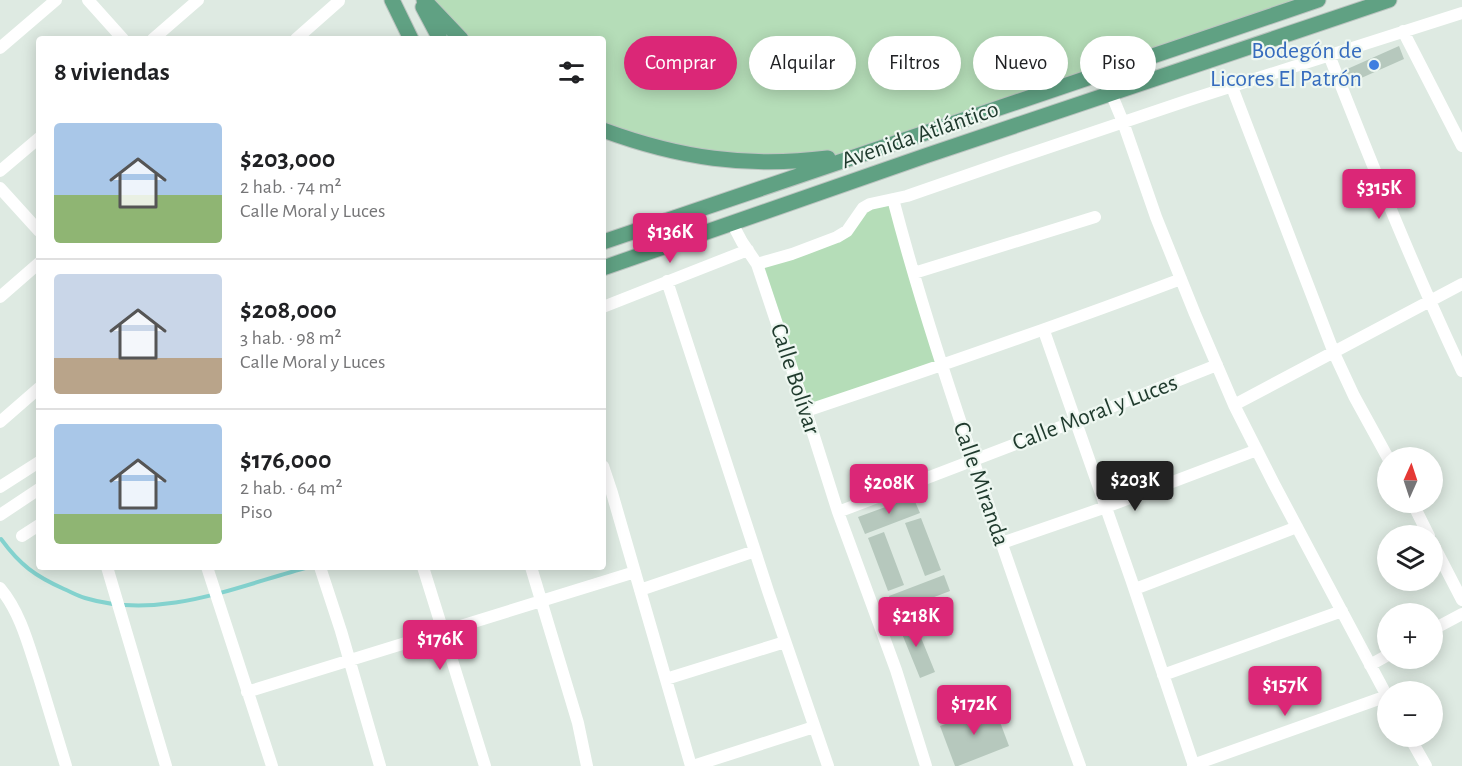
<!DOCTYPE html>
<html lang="es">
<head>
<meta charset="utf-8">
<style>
	body { margin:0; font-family:"Alegreya Sans",sans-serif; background:#f6f6f6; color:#202124; height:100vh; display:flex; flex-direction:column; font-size:22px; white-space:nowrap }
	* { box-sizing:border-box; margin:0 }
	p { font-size:20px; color:#757577 }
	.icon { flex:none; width:33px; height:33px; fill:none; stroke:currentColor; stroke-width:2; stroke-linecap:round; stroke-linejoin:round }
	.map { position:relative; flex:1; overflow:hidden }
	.side { position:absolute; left:36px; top:36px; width:570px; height:534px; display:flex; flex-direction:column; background:#fff; border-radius:6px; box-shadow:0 3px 15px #0003 }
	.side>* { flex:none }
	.guide { position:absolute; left:624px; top:36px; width:570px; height:54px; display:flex; gap:12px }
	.needle { width:39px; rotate:3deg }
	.controls { position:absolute; left:1377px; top:447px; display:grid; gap:12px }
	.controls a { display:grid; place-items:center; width:66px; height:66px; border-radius:50%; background:#fff; box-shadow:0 3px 15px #0003; font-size:30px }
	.price { position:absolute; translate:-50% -51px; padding:0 14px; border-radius:6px; background:#db2777; color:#fff; font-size:20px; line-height:39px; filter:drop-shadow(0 2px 3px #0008) }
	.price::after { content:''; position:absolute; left:50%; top:36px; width:18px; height:14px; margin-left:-9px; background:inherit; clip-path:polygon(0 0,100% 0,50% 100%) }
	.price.selected { background:#222; color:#fff }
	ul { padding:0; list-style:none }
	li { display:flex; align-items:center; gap:18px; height:150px; padding:0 18px }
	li+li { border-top:2px solid #e0e0e0 }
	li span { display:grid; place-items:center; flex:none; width:168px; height:120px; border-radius:6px; color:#555 }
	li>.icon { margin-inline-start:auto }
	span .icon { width:72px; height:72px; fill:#fffc; stroke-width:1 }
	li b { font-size:26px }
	h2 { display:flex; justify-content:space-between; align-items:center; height:72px; padding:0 18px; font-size:26px }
	.pill { padding:0 21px; border-radius:27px; background:#fff; box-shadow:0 3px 15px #0003; font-size:21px; line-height:54px }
	.pill.selected { background:#db2777; color:#fff }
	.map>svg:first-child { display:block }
	.green { fill:#b5ddb8 }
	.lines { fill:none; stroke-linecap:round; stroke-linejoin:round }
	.stream { stroke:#83d2ce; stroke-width:4 }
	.building { fill:#b6c8bd }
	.major-casing { stroke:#bcc4c0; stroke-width:17 }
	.minor { stroke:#fff; stroke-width:12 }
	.major { stroke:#60a183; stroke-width:15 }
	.shop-dot { fill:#3f7fe0; stroke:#eef7f1; stroke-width:2 }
	.labels { text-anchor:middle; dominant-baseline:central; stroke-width:4.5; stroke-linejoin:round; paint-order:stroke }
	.shop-label { font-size:24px; fill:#366cbe; stroke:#eef7f1; text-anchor:end }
	.street-label { font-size:24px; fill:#1f3a2d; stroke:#eef7f1 }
</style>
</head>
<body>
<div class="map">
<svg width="1462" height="766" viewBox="0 0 1462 766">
	<rect width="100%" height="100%" fill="#deeae2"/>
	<path class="green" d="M424,0h894l-489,158 -58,5 -168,-33v-91h-142z
		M893,199l50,167 -137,45 -49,-147 80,-27 22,-23z"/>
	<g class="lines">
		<path class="stream" d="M1,539c19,26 34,37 63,50 7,3 14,7 21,9 76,23 152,-12 224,-31"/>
	</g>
	<path class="building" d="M1399,46l5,13 -54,24 -5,-13z
		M913,497l7,16 -55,21 -7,-17z
		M921,518l20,52 -16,6 -20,-53z
		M884,532l20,53 -16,6 -20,-53z
		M944,575l6,16 -55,21 -6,-16z
		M913,618l22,54 -15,6 -22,-54z
		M994,706l15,40 -51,20h-3l-15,-40z"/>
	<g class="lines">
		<g class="major-casing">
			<path id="major" d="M392,0l19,39
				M424,0l37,39
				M423,7l17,32
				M603,130c76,28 144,38 225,28
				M603,242l715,-242
				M603,268l322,-112 464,-156"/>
		</g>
		<path class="minor" d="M88,0l35,39
			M1403,31l59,115
			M153,39l45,-39
			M296,39l43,-38
			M0,48l56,-48
			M1329,55c42,107 84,212 133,316
			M1232,87l102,266 20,43 34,62
			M1111,93l12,29 33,95 39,97 39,91 40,79 114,214
			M0,171l39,-33
			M0,188l39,43
			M893,199c26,100 59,198 92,296 31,90 62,181 95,271
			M732,223l10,19 15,22 49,147 32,101 58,158 30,96
			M757,264l35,-10 45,-17 10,-6 16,-23 7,-4 37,-8 101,-35 181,-61 273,-87
			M914,273l181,-56
			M667,281l101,310 60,175
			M0,297l39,-34
			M603,307l145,-57
			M1044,331l87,248 63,187
			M1234,405l228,-121
			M806,411c126,-42 251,-85 375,-132
			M0,422l39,-34
			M603,466l9,27 79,273
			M0,487l39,-25
			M1412,502l17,34
			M838,512l238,-91 141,-56
			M0,515l39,-26
			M22,536l17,-11
			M1432,542l30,58
			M1002,543l104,-36 151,-57
			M107,567l59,199
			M207,567l65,199
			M320,567l21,64 39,135
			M423,567l62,199
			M531,567l47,156 9,43
			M0,588c21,25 29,59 39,89 9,30 18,59 27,89
			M1135,589l162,-62
			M640,590l115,-39
			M1432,630l30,-16
			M1370,665l18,-10
			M1163,675l179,-64
			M666,679l119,-37
			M247,692l388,-120
			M1409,736l17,30
			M1193,765l194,-69
			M693,766l121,-39"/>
		<use href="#major" class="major"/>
	</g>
	<circle class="shop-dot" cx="1374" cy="65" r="6"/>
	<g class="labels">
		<g class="shop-label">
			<text x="1362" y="51">Bodegón de<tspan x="1362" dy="28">Licores El Patrón</tspan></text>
		</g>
		<g class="street-label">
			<text transform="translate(920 135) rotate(-19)">Avenida Atlántico</text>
			<text transform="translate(795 379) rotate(72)">Calle Bolívar</text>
			<text transform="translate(1095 413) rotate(-21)">Calle Moral y Luces</text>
			<text transform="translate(981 484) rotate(71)">Calle Miranda</text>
		</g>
	</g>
</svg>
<div class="controls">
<a><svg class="needle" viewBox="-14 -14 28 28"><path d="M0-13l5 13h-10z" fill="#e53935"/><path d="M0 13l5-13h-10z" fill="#757577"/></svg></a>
<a><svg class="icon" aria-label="layers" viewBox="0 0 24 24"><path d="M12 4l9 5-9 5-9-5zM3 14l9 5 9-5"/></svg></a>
<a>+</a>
<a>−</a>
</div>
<b class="price" style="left:1379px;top:220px">$315K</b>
<b class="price" style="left:670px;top:264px">$136K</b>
<b class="price selected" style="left:1135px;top:512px">$203K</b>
<b class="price" style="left:889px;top:515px">$208K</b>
<b class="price" style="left:916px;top:648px">$218K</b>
<b class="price" style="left:440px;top:671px">$176K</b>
<b class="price" style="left:1285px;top:717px">$157K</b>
<b class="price" style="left:974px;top:736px">$172K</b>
<div class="guide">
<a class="pill selected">Comprar</a>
<a class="pill">Alquilar</a>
<a class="pill">Filtros</a>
<a class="pill">Nuevo</a>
<a class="pill">Piso</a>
</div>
<section class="side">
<h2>8 viviendas<svg class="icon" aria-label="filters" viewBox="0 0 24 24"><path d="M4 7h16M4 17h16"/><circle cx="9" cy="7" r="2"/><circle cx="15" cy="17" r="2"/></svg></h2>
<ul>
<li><span style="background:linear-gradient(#a9c7e8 60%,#8fb573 0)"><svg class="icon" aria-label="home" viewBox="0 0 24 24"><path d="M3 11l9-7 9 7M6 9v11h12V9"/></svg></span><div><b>$203,000</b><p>2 hab. · 74 m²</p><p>Calle Moral y Luces</p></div></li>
<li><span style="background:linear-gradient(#c9d6e8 70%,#b9a48a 0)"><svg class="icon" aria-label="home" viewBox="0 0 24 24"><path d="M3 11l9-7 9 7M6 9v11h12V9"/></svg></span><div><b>$208,000</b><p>3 hab. · 98 m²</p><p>Calle Moral y Luces</p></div></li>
<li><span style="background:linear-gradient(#a9c7e8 75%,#8fb573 0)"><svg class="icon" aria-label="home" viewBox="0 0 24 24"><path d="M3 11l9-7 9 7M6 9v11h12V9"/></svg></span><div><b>$176,000</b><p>2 hab. · 64 m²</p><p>Piso</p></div></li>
</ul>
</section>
</div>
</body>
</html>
